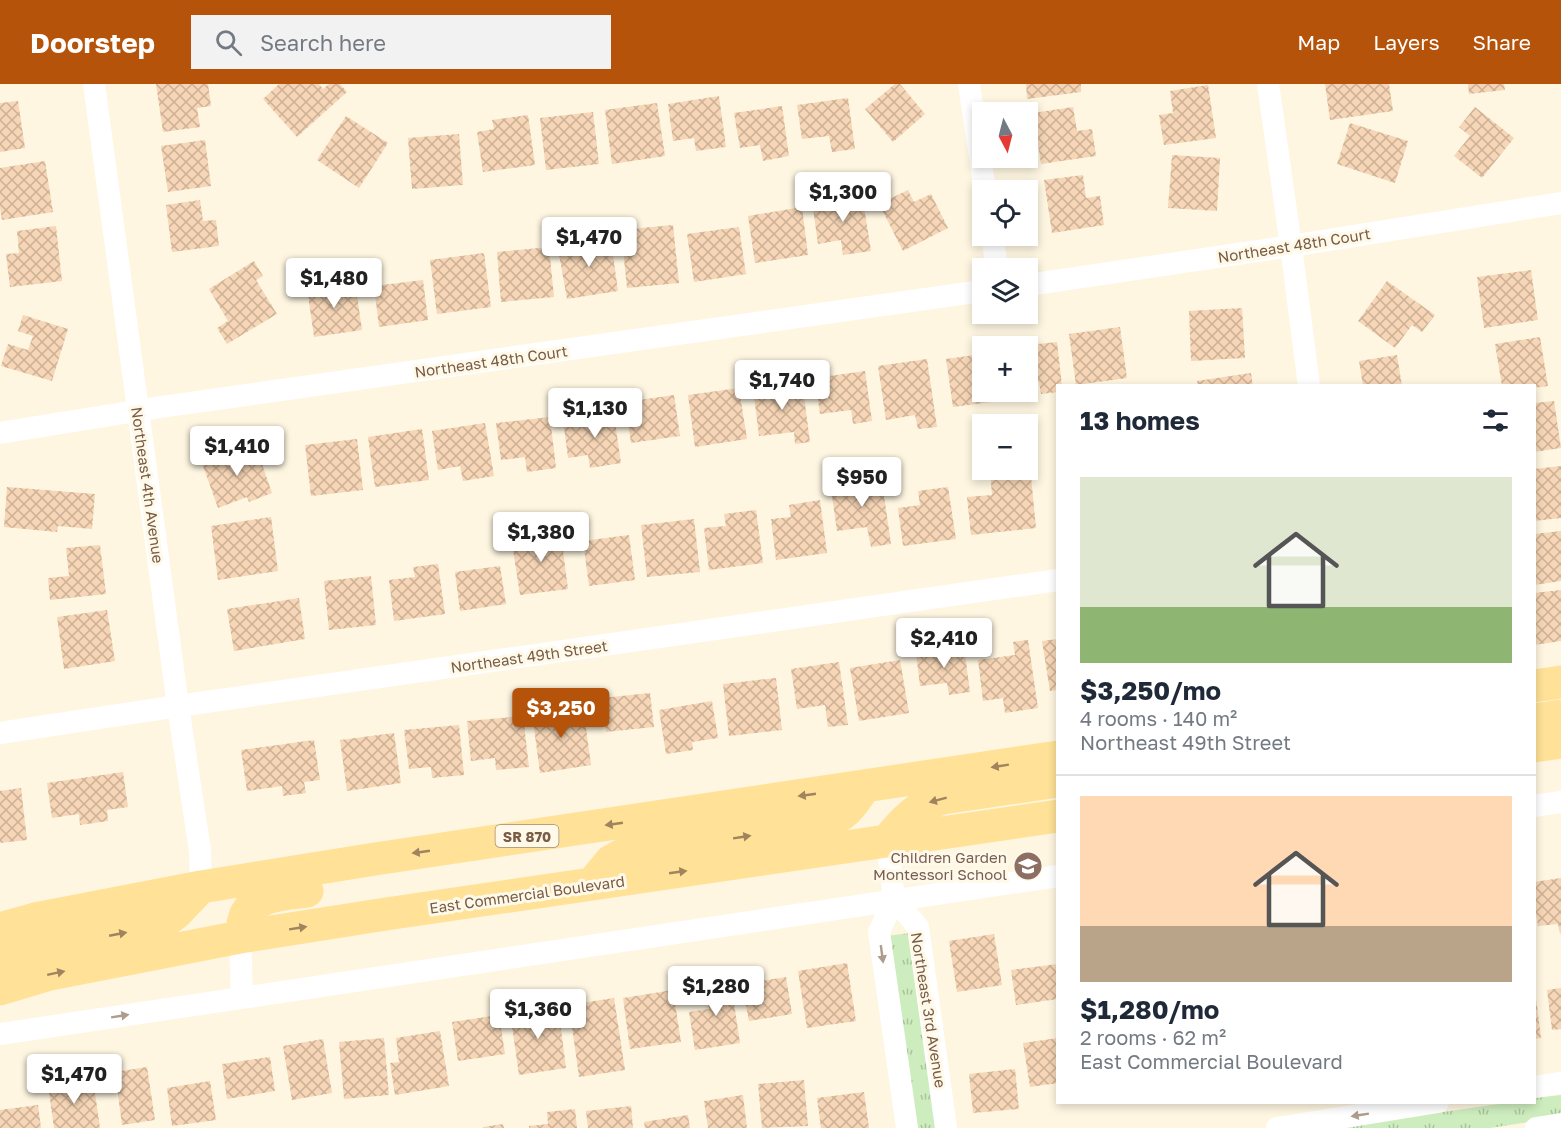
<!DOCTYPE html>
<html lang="en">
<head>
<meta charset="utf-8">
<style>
	body { margin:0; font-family:"Golos Text",sans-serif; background:#f2f2f3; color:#1f2937; height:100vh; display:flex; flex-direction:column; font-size:22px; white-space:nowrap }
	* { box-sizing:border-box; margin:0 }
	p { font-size:20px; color:#747a83 }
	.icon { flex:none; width:33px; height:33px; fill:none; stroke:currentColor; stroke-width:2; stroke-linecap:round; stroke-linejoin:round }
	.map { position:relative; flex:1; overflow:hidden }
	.details { position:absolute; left:1056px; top:300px; width:480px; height:720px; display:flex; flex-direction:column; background:#fff; border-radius:0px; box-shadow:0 3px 9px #0003 }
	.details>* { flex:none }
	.needle { width:39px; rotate:173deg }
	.controls { position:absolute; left:972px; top:18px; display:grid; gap:12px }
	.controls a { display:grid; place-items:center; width:66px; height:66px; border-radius:0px; background:#fff; box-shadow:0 3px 9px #0003; font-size:30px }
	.price { position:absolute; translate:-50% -51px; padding:0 14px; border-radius:6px; background:#fff; color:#222; font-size:20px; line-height:39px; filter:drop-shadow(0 2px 3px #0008) }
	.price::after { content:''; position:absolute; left:50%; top:36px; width:18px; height:14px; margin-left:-9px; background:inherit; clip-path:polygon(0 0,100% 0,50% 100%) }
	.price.on { background:#b45309; color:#fff }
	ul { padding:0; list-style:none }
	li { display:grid; align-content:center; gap:12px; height:318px; padding:0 24px }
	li+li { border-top:2px solid #e0e1e3 }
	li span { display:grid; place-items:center; height:186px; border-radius:0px; color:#555 }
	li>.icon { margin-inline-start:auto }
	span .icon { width:108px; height:108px; fill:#fffc; stroke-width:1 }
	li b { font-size:26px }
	h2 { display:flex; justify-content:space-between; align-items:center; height:72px; padding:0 24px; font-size:26px }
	header { display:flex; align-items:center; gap:36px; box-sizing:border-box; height:84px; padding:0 30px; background:#b45309; color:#fff }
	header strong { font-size:28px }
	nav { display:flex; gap:33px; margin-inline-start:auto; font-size:21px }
	.search { width:420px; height:54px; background:#f2f2f3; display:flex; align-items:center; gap:15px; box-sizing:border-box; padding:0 21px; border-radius:0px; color:#747a83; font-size:22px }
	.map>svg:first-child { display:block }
	.park { fill:url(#park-tufts) }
	.building { fill:url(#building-cross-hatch) }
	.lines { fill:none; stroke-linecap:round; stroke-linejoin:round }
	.street { stroke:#fff; stroke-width:22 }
	.primary { stroke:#ffe297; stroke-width:33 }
	.oneway { fill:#a0845e }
	.oneway2 { fill:#ae9d8f }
	.labels { text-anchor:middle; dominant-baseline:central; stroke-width:6; stroke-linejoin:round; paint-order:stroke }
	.shield { fill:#fff9e9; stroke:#a08b76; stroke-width:1.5 }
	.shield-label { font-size:14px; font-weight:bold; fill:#785c45 }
	.street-label { font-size:15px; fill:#785c45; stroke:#fff9e9 }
	.education-label { font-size:15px; fill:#785e54; stroke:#fff9e9; text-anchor:end }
</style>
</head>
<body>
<header>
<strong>Doorstep</strong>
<div class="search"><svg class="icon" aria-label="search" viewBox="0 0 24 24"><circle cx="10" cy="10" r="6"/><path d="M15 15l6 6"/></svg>Search here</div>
<nav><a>Map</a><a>Layers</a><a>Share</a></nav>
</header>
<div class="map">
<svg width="1561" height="1044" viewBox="0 0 1561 1044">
	<defs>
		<pattern id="park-tufts" width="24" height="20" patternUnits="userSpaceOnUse" patternTransform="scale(1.5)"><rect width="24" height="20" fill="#cdedbe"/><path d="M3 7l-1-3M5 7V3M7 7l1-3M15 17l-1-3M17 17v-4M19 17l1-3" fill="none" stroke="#abc39c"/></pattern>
		<pattern id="building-cross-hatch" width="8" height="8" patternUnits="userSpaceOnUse" patternTransform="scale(1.5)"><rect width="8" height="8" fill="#f6d6b6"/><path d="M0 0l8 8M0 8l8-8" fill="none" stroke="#ccb196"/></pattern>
	</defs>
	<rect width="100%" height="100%" fill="#fef6e1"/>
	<path class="park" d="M910,849l28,195h-25l-27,-192z
		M1561,1011v22l-71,11h-159l175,-25 28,-1 1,-4z"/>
	<path class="building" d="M156,0h52l3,22 -14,2 3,19 -37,5z
		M279,0h40l4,5 6,-5h11l7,8 -50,45 -34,-38z
		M895,0h5l25,30 -32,28 -28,-33z
		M1026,0h55v8l-54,7z
		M1325,0h64l4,27 -63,9z
		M1468,0h36l1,6 -36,4z
		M1208,1l8,53 -52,7 -5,-30 14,-2 -3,-22z
		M719,12l7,51 -30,4 -2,-13 -21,3 -5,-37z
		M848,14l7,51 -23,3 -3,-16 -27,3 -5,-34z
		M18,17l7,47 -25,4v-49z
		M657,19l8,53 -53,8 -7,-54z
		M782,22l7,50 -26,5 -3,-16 -20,3 -6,-35z
		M1073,23l4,24 15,-2 4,27 -55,8 -8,-51z
		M1475,23l39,31 -32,40 -28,-22 16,-20 -11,-9z
		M593,28l6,52 -53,6 -6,-52z
		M528,31l7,50 -52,7 -6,-40 17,-3 -2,-9z
		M346,32l42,27 -29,45 -42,-28z
		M1350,39l58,18 -13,42 -58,-19z
		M459,50l4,51 -51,4 -4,-51z
		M205,56l6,46 -43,6 -7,-46z
		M1172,71l48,3 -3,53 -49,-3z
		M45,77l8,51 -51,8 -2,-12v-40z
		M1083,91l3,23 14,-2 4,29 -52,8 -8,-53z
		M908,106l6,12 17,-8 17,34 -45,23 -24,-47z
		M862,110l9,57 -28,4 -2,-15 -23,4 -6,-43z
		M200,116l3,21 13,-1 3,26 -47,6 -6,-47z
		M802,123l6,48 -53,8 -7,-47z
		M673,141l6,58 -52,5 -6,-58z
		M56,142l6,55 -52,6 -4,-33 13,-1 -2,-22z
		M739,143l7,47 -52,8 -7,-48z
		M601,148l3,17 8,-1 6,43 -51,8 -8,-45 22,-4 -2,-15z
		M549,163l5,50 -53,5 -4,-50z
		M484,169l7,54 -54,7 -7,-54z
		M254,177l9,15 -7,4 21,34 -50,30 -10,-16 11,-7 -19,-32z
		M1531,186l7,50 -54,8 -7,-51z
		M423,196l5,40 -49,7 -5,-41z
		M1387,197l48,34 -13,17 -10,-7 -17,23 -37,-27z
		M355,198l7,48 -48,7 -7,-49z
		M1242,224l3,50 -54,3 -2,-50z
		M23,231l45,14 -16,52 -51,-15 7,-22 20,6 5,-14 -15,-5z
		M1120,243l7,51 -51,7 -7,-51z
		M1540,253l8,49 -14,2v-2h-32l-7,-42z
		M1057,258l5,44h-4v6l-17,2 -2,-12 -11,2v-39z
		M982,270v38h14l2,9 -45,6 -7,-48z
		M1397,271l5,31h-39l-4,-25z
		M927,275l10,68 -19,2 -3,-14 -29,5 -8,-54z
		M865,287l7,50 -19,3 -2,-14 -31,4 -5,-36z
		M1251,289l2,13h-55l-1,-5z
		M802,297l8,61 -15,2 -1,-12 -35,4 -6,-48z
		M739,304l8,51 -52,8 -7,-52z
		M674,311l6,41 -49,7 -6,-41z
		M1554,317l7,47 -27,4v-49z
		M613,324l8,55 -31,5 -2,-13 -20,3 -4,-31 19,-3 -1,-12z
		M550,333l6,51 -29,4 -2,-15 -24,3 -5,-37z
		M485,339l9,53 -31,5 -3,-15 -22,4 -6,-39z
		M422,345l7,51 -54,7 -7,-50z
		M357,355l6,51 -52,6 -6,-51z
		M255,360l17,49 -23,9 -2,-5 -29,11 -16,-45z
		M1028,382h2l6,62 -65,7 -4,-38 25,-2 -2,-25h38z
		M1561,382v52l-27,3v-52z
		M881,391l10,69 -20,3 -4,-20 -30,4 -7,-49z
		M7,403l88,7 -3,35 -34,-3 -1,6 -53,-5z
		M948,403l8,52 -53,7 -5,-38 22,-3 -2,-14z
		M820,416l7,53 -51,7 -5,-41 20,-2 -2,-12z
		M756,426l7,53 -54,7 -5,-42 22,-2 -2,-12z
		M271,433l7,54 -60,9 -7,-54z
		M694,435l6,53 -53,5 -6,-52z
		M560,444l8,61 -48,6 -8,-52 22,-3 -1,-8z
		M1561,447v50l-27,4v-51z
		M629,451l6,45 -46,6 -6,-45z
		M100,461l6,49 -56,6 -2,-22 21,-2 -3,-28z
		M438,480l7,50 -51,7 -5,-41 26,-3 -2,-10z
		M500,482l6,38 -46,7 -5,-39z
		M371,492l5,49 -47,5 -5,-49z
		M1561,506v51l-27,4v-52z
		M299,514l6,41 -71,12 -7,-42z
		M107,526l8,51 -51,8 -7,-52z
		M1058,555v51l-8,1 -8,-50z
		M1028,556l10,68 -33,5 -2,-15 -20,3 -5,-41 37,-5 -2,-13z
		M964,563l6,45 -21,3 -2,-12 -27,3 -4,-33z
		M900,576l9,53 -50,8 -9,-53z
		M839,578l9,63 -20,2 -3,-22 -28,4 -6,-40z
		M776,594l6,52 -53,6 -6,-52z
		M650,609l4,34 -48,5 -4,-34z
		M712,617l6,37 -26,4 1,8 -27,4 -7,-44z
		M583,622l8,59 -51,8 -8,-60z
		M523,632l6,51 -33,3 -1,-12 -24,3 -4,-40z
		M459,641l5,50 -32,3 -1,-11 -22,2 -5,-39z
		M394,649l7,50 -54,8 -7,-51z
		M314,656l6,40 -16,2 2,11 -23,3 -1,-10 -35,5 -6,-41z
		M123,688l5,35 -21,3 1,11 -28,4 -1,-11 -27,4 -5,-35z
		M21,704l6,52 -27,3v-52z
		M1561,794v55l-1,1 -2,-10 -20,2 -4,-23v-21z
		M994,850l8,51 -45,7 -8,-51z
		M847,879l9,58 -49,7 -9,-57z
		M1058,880v35l-42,6 -5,-35z
		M730,893l10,66 -45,7 -6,-38 20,-3 -4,-29z
		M786,893l6,37 -43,7 -7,-37z
		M1561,904v41l-9,1 -5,-40z
		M673,906l8,52 -51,7 -7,-51z
		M614,914l11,72 -46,7 -10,-72z
		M1534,914h2l5,40 -7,1z
		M558,922l8,62 -47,7 -9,-63z
		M499,931l6,39 -47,7 -6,-39z
		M440,947l9,55 -54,9 -5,-32 9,-1 -3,-24z
		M384,954l5,57 -45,4 -5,-57z
		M1058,954v45l-28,4 -7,-44z
		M323,955l9,54 -40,7 -9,-54z
		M270,973l5,34 -48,8 -5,-35z
		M147,983l8,53 -33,5 -7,-53z
		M1015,985l4,40 -46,4 -4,-39z
		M93,995l7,49h-46l-6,-43z
		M804,996l4,46 -46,2 -4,-44z
		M210,997l6,39 -44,6 -5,-38z
		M864,1008l5,36h-48l-4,-30z
		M743,1011l4,33h-39l-4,-27z
		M38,1021l3,23h-41v-18z
		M631,1022l2,22h-45l-2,-17z
		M575,1025l2,19h-48v-2l19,-2 -1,-12z
		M688,1031l2,13h-45l-1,-6z
		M503,1040l1,4h-21v-1z"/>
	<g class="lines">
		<path class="street" d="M94,0l84,622 22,145 1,36
			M969,0l16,106
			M1268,0l23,162 18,140
			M992,152l5,32
			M1028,201l263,-39 270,-43
			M0,349l161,-26 821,-116
			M0,649l178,-27 880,-126
			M1534,722l27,-4
			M887,757l7,58 -15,33 28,196
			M894,815l24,28 28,201
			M240,853l2,60
			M0,950l1058,-158
			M1534,1003l27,-4
			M1277,1044l161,-26
			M1536,1044l25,-4"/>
		<path class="primary" d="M1534,602l27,-4
			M1534,636l27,-4
			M1534,662l27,-4
			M887,757c17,-21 30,-35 56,-43l115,-17
			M592,800l19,-23 13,-7 197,-29c24,-10 29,-16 43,-38
			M0,845l35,-10 166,-32 174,-28 683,-102
			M240,853c2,-7 3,-16 6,-23 10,-20 42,-20 61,-23
			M0,877l61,-16 87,-17 14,-5 13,-9 26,-27
			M0,905l50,-15 190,-37 146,-23 672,-98"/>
	</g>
	<defs><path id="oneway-solid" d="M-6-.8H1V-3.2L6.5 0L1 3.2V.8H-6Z" transform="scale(1.5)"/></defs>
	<g class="oneway">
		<use href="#oneway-solid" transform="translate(1000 682) rotate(171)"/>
		<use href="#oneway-solid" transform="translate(807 711) rotate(172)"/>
		<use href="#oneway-solid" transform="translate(938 716) rotate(165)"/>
		<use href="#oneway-solid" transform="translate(614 740) rotate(172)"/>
		<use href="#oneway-solid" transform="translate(742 753) rotate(-9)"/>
		<use href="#oneway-solid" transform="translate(421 768) rotate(172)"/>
		<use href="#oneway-solid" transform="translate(678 788) rotate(-8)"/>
		<use href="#oneway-solid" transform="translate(298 844) rotate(-9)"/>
		<use href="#oneway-solid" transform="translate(118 850) rotate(-11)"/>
		<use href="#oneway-solid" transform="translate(56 889) rotate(-12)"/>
	</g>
	<g class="oneway2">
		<use href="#oneway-solid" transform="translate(882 870) rotate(82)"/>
		<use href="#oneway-solid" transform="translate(120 932) rotate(-9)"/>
		<use href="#oneway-solid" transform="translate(1360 1031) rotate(171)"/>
	</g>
	<defs>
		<g id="school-disc" transform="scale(1.5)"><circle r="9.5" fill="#8d6e63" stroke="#fff9e9"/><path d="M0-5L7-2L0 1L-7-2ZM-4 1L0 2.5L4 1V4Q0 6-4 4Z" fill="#fff"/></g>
	</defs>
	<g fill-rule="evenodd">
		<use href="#school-disc" x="1028" y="782"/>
	</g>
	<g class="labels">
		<rect class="shield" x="495.5" y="741" width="63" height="22" rx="4.5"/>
		<g class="shield-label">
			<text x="527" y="752">SR 870</text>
		</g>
		<g class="street-label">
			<text transform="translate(1294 161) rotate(-9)">Northeast 48th Court</text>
			<text transform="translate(491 277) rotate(-8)">Northeast 48th Court</text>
			<text transform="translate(148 401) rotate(82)">Northeast 4th Avenue</text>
			<text transform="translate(529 572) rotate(-8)">Northeast 49th Street</text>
			<text transform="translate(527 810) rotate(-8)">East Commercial Boulevard</text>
			<text transform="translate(929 926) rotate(81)">Northeast 3rd Avenue</text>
		</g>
		<g class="education-label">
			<text x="1007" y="773">Children Garden<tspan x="1007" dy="17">Montessori School</tspan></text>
		</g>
	</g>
</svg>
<div class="controls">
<a><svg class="needle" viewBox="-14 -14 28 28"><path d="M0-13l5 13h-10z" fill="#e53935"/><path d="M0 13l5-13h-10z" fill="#747a83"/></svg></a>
<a><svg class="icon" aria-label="locate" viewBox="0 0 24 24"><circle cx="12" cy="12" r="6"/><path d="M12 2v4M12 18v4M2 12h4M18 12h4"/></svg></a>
<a><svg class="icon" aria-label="layers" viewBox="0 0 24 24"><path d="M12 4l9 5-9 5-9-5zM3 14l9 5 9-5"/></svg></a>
<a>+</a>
<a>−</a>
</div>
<b class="price" style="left:843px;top:139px">$1,300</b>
<b class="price" style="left:589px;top:184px">$1,470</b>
<b class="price" style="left:334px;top:225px">$1,480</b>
<b class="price" style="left:782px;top:327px">$1,740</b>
<b class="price" style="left:595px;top:355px">$1,130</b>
<b class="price" style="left:237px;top:393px">$1,410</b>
<b class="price" style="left:862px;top:424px">$950</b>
<b class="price" style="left:541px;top:479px">$1,380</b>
<b class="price" style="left:944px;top:585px">$2,410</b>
<b class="price on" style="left:561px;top:655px">$3,250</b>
<b class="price" style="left:716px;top:933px">$1,280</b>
<b class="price" style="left:538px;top:956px">$1,360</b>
<b class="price" style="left:74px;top:1021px">$1,470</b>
<section class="details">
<h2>13 homes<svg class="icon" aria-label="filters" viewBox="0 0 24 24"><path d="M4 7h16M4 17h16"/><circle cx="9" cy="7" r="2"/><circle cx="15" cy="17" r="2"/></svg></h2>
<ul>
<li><span style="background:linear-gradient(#dfe7d0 70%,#8fb573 0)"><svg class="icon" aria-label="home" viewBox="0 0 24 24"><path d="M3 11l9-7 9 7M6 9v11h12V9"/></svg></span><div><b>$3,250/mo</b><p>4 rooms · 140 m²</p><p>Northeast 49th Street</p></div></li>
<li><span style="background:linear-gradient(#ffd9b3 70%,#b9a48a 0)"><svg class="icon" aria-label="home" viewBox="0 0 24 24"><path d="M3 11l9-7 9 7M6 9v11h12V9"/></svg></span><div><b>$1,280/mo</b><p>2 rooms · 62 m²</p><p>East Commercial Boulevard</p></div></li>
</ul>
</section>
</div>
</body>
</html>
